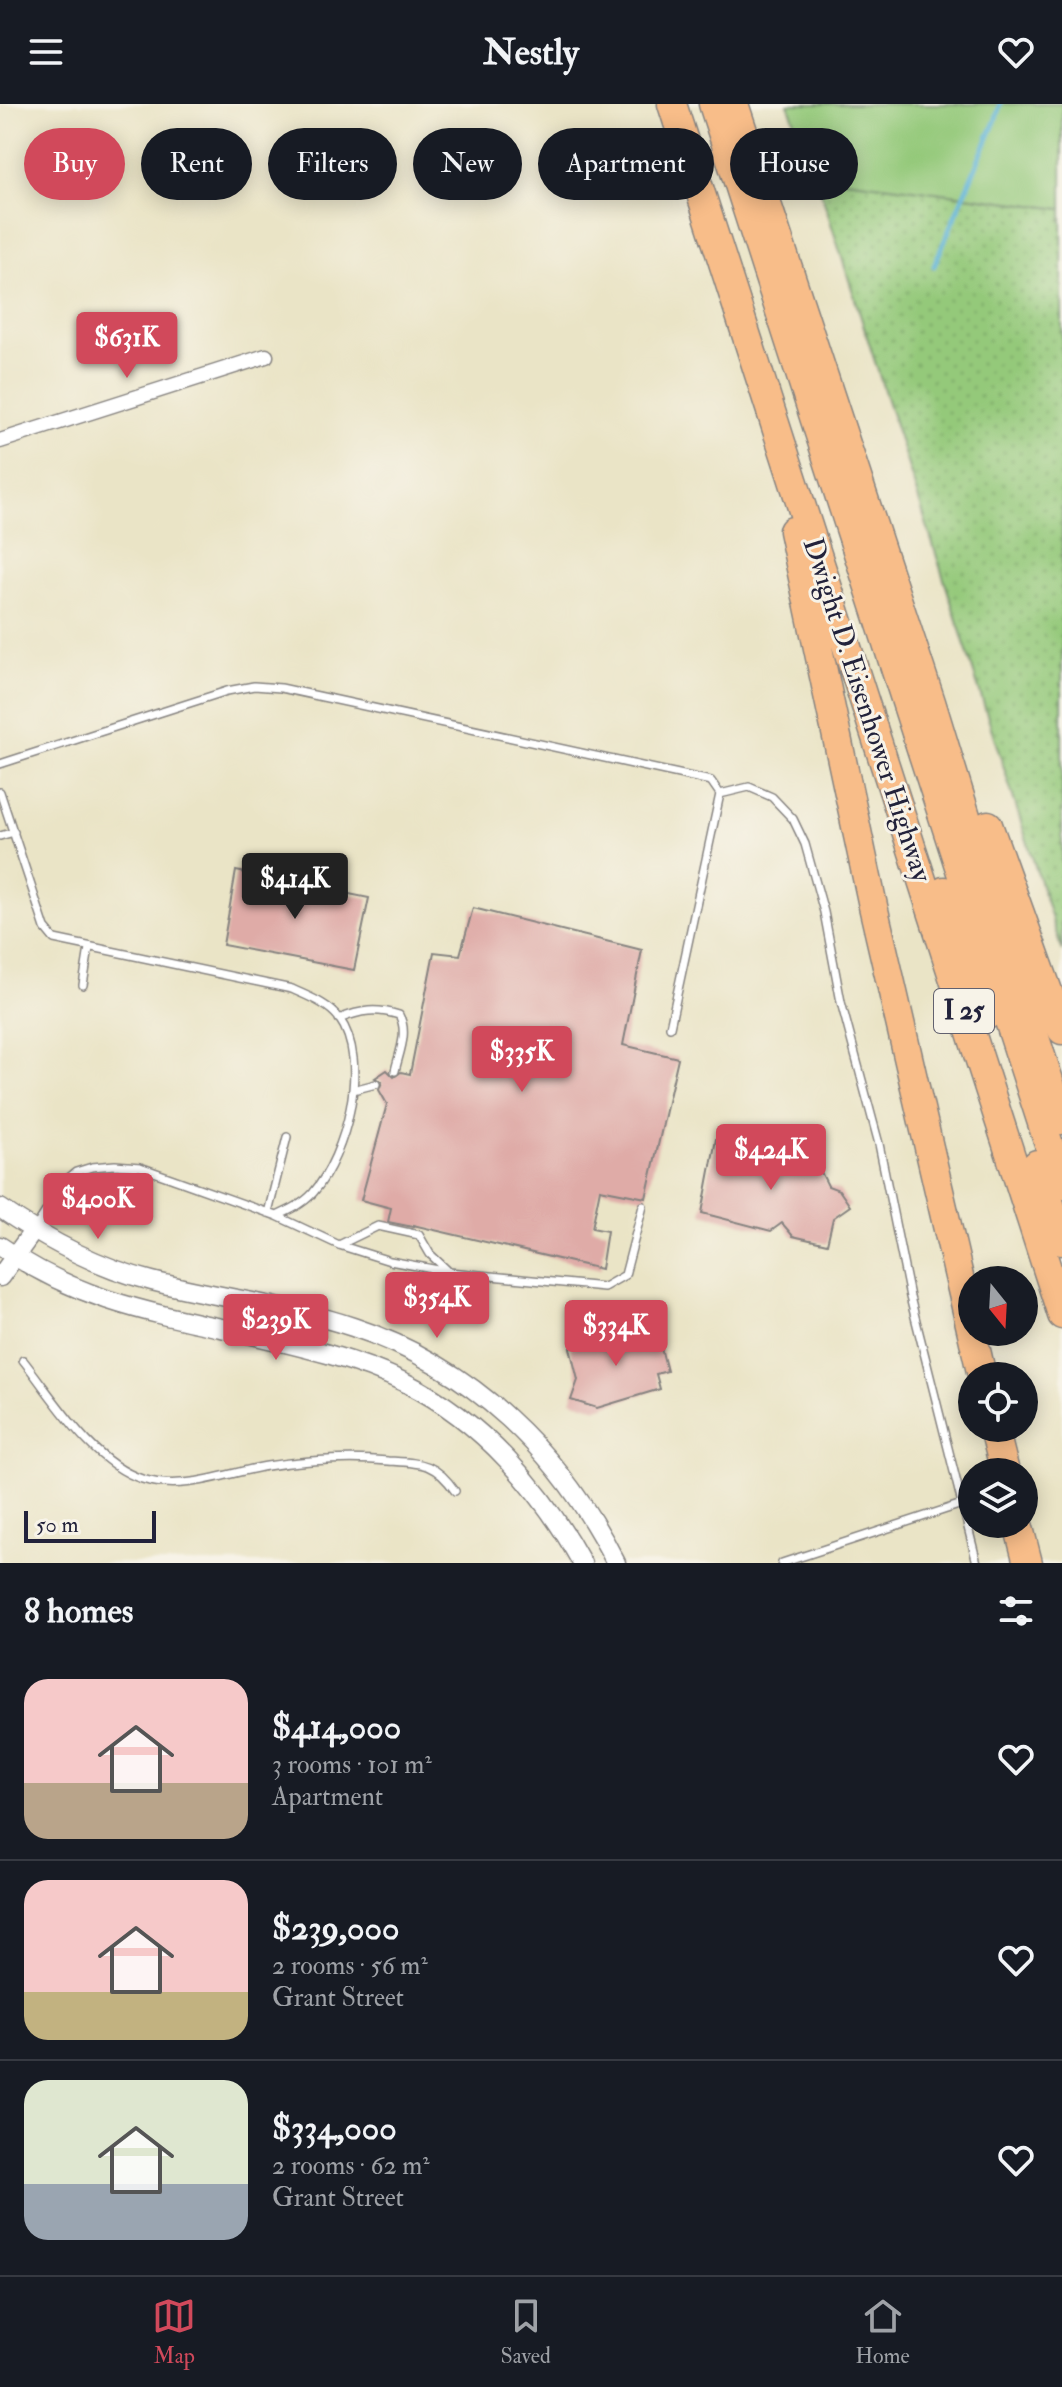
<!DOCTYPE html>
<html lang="en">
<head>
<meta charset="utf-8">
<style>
	body { margin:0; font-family:"IM FELL Double Pica",serif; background:#20242c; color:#f1f3f6; height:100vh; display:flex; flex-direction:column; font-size:30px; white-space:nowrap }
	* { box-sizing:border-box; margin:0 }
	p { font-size:26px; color:#9ea1a6 }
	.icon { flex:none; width:44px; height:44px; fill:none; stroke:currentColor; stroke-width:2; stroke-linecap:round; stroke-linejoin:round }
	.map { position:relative; height:1459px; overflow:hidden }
	.sheet { display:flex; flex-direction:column; background:#171b24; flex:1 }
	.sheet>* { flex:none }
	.hud { position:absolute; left:24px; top:24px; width:1014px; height:72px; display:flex; gap:16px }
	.needle { width:52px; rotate:162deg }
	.tools { position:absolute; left:958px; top:1162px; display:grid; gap:16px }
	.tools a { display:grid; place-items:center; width:80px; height:80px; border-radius:50%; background:#171b24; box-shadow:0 4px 20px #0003; font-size:40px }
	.scale { position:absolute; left:24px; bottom:20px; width:132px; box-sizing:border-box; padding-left:8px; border:4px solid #22223b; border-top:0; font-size:22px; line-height:28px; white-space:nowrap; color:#22223b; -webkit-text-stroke:6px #f7f3e8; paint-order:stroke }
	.price { position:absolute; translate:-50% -68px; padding:0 18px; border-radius:8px; background:#d1495b; color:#fff; font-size:26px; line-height:52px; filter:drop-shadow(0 2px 4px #0008) }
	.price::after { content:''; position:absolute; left:50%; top:48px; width:24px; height:18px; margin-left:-12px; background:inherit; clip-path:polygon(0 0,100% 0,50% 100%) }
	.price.on { background:#222; color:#fff }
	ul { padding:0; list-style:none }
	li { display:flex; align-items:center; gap:24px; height:200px; padding:0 24px }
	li+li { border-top:2px solid #363941 }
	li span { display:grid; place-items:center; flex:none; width:224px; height:160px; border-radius:24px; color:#555 }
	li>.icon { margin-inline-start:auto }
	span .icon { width:96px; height:96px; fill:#fffc; stroke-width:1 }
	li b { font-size:34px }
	h2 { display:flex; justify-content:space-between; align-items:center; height:96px; padding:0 24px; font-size:34px }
	.pill { padding:0 28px; border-radius:36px; background:#171b24; box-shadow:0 4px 20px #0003; font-size:28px; line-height:72px }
	.pill.on { background:#d1495b; color:#fff }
	header { display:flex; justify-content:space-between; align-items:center; height:104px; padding:0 24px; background:#171b24; font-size:36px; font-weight:700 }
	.dock { display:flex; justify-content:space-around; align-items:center; height:112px; border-top:2px solid #363941; background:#171b24; font-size:22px; color:#9ea1a6 }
	.dock a { display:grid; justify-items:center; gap:4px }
	.dock .on { color:#d1495b }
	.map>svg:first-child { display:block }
	.grass { fill:url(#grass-dots); stroke:#5b765a; stroke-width:2 }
	.green { fill:#94c97a; stroke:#5b765a; stroke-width:2 }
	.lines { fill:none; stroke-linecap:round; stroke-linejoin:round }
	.stream { stroke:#5ab2d7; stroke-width:5 }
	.building { fill:#dfaba7 }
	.service-casing { stroke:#868380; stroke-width:10 }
	.minor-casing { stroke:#868380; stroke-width:17 }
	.tertiary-casing { stroke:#868380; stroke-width:21 }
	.motorway-casing { stroke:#868380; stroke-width:31 }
	.service { stroke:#fff; stroke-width:7 }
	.minor { stroke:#fff; stroke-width:14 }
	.tertiary { stroke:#fff; stroke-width:18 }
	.motorway { stroke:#f8bd89; stroke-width:28 }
	.labels { text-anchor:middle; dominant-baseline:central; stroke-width:6; stroke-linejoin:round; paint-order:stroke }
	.shield { fill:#f7f3e8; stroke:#62616f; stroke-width:2 }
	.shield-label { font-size:26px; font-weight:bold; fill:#22223b }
	.street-label { font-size:28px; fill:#22223b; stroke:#f7f3e8 }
</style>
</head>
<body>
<header><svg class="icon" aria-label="menu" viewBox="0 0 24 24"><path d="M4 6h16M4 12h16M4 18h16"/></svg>Nestly<svg class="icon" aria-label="heart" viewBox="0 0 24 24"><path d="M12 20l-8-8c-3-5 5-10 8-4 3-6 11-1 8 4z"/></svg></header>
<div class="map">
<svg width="1062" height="1459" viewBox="0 0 1062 1459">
	<defs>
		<pattern id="grass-dots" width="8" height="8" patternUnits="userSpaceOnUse" patternTransform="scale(2)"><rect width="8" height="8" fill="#94c97a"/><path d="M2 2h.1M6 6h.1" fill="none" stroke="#7fac6a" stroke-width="1.8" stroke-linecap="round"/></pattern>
	</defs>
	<rect width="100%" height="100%" fill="#f7f3e8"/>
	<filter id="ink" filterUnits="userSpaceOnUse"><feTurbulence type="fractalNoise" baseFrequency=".0125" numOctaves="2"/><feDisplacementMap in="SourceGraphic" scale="16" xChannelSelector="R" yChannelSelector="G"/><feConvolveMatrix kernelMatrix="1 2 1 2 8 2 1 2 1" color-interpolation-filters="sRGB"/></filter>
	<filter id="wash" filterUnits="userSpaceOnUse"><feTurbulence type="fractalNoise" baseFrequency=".006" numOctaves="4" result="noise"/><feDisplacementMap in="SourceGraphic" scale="32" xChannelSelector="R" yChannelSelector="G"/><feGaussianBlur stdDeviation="1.8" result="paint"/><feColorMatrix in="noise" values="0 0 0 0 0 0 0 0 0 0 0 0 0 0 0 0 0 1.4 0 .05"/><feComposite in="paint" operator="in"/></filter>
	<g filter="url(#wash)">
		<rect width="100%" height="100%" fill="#eae4c6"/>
		<path class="grass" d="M816,72l246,33v742z"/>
		<path class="green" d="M788,0h274v105l-246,-33z"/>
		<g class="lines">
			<path class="stream" d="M934,162l62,-147 4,-15"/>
		</g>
		<g id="blocks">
			<path class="building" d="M236,767l133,27 -15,72 -131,-25z
				M473,804l169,42 -19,95 55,13 -32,140 -46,-9 -8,39 15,3 -6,38 -188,-44v2l-25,-5 3,-14 -30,-8 26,-96 -8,-14 3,-8 -7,-4 12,-8 7,7 7,-5 9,2 24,-122 26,3z
				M716,1035l100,23 12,24 11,4 11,16 -17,12 -6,26 -34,-8 -11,-13 -11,8 -69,-18z
				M640,1220l7,24 13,-4 7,27 -11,3 4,15 -63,19 -26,-8 7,-20 -8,-32z"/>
		</g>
	</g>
	<g filter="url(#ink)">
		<use href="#blocks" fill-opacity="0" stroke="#868380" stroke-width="2"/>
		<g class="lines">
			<g class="service-casing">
				<path id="service" d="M0,660l227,-73 27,-5 27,2 430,93 9,13 -50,233
					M0,688l45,136 9,11 238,50c17,8 35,14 47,29 32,44 7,137 -26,175 -10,11 -23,17 -36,23l-137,-49 -25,-2 -23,2 -16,5 -10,8 -32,50
					M720,690l29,-7 23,10 21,22 12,25 19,68 17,90 38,142 31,153 67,266
					M0,732l14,-4
					M83,881l6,-37
					M339,915c22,-9 37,-11 60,-4 10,17 0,38 -4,56
					M353,986l23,-6
					M268,1109l19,-76
					M277,1112l62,29 51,16 59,11 155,15 21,-12 18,-69
					M339,1141l39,-19 41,9 11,19 17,16
					M23,1256c31,39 69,103 119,119 42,13 84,-6 125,-13 41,-6 80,-9 121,-5 33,2 47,1 67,30
					M782,1459l180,-59"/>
			</g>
			<g class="minor-casing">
				<path id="minor" d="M0,337l266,-85"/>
			</g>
			<g class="tertiary-casing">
				<path id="tertiary" d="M0,1104c46,32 97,59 152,73 66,17 136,24 201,46 119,39 208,126 263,236
					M0,1142c73,51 141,65 226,83 60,14 124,27 180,54 75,37 136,107 176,180
					M0,1173l34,-47"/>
			</g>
			<g class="motorway-casing">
				<path id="motorway" d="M672,0l390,1211
					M713,0l349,1081
					M734,0l197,598 87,284 44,134
					M793,427l80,375 109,470
					M988,721l74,205
					M944,787l43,124
					M1037,1060l25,77
					M994,1324l11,44
					M1018,1420l10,39"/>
			</g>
			<use href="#service" class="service"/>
			<use href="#minor" class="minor"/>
			<use href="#tertiary" class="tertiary"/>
			<use href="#motorway" class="motorway"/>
		</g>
	</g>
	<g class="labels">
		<rect class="shield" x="934" y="885" width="60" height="44" rx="6"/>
		<g class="shield-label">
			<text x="964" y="907">I 25</text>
		</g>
		<g class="street-label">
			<text transform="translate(867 606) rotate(72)">Dwight D. Eisenhower Highway</text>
		</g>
	</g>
</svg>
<div class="tools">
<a><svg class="needle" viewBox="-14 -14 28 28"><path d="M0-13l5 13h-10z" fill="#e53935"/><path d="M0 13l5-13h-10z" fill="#9ea1a6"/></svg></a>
<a><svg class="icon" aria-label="locate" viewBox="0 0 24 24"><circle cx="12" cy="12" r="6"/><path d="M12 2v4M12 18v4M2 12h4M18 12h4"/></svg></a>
<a><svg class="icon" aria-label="layers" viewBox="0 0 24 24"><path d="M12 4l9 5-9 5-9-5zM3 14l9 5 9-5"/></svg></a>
</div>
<div class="scale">50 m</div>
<b class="price" style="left:127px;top:276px">$631K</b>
<b class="price on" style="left:295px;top:817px">$414K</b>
<b class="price" style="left:522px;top:990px">$335K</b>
<b class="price" style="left:771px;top:1088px">$424K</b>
<b class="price" style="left:98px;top:1137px">$400K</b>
<b class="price" style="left:437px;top:1236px">$354K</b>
<b class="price" style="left:276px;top:1258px">$239K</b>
<b class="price" style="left:616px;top:1264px">$334K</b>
<div class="hud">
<a class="pill on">Buy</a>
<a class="pill">Rent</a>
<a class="pill">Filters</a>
<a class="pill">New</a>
<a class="pill">Apartment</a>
<a class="pill">House</a>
</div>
</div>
<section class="sheet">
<h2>8 homes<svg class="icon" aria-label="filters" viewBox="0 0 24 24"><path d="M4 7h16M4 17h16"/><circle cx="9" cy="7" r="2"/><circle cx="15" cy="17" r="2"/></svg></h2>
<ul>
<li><span style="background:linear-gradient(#f6c9c9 65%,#b9a48a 0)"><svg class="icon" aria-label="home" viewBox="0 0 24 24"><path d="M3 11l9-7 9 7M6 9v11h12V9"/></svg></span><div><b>$414,000</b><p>3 rooms · 101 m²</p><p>Apartment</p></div><svg class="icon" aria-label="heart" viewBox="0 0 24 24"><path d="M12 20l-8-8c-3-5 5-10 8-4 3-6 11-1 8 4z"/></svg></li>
<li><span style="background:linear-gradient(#f6c9c9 70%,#c2b280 0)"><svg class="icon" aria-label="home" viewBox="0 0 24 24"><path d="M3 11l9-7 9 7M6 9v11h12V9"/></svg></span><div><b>$239,000</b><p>2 rooms · 56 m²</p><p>Grant Street</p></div><svg class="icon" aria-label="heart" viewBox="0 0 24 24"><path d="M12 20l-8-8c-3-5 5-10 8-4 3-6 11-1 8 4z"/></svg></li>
<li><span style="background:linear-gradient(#dfe7d0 65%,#9aa5b1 0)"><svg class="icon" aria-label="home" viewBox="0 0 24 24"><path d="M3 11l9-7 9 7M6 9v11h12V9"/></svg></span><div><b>$334,000</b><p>2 rooms · 62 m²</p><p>Grant Street</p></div><svg class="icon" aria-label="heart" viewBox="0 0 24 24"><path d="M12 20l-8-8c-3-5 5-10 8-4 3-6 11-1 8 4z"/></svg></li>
</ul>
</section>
<nav class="dock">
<a class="on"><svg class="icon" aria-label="map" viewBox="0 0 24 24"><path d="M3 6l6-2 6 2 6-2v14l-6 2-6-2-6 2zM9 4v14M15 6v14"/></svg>Map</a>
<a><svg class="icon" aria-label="saved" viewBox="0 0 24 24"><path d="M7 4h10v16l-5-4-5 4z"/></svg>Saved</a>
<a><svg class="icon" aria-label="home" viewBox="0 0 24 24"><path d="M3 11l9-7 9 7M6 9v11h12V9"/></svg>Home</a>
</nav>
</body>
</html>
